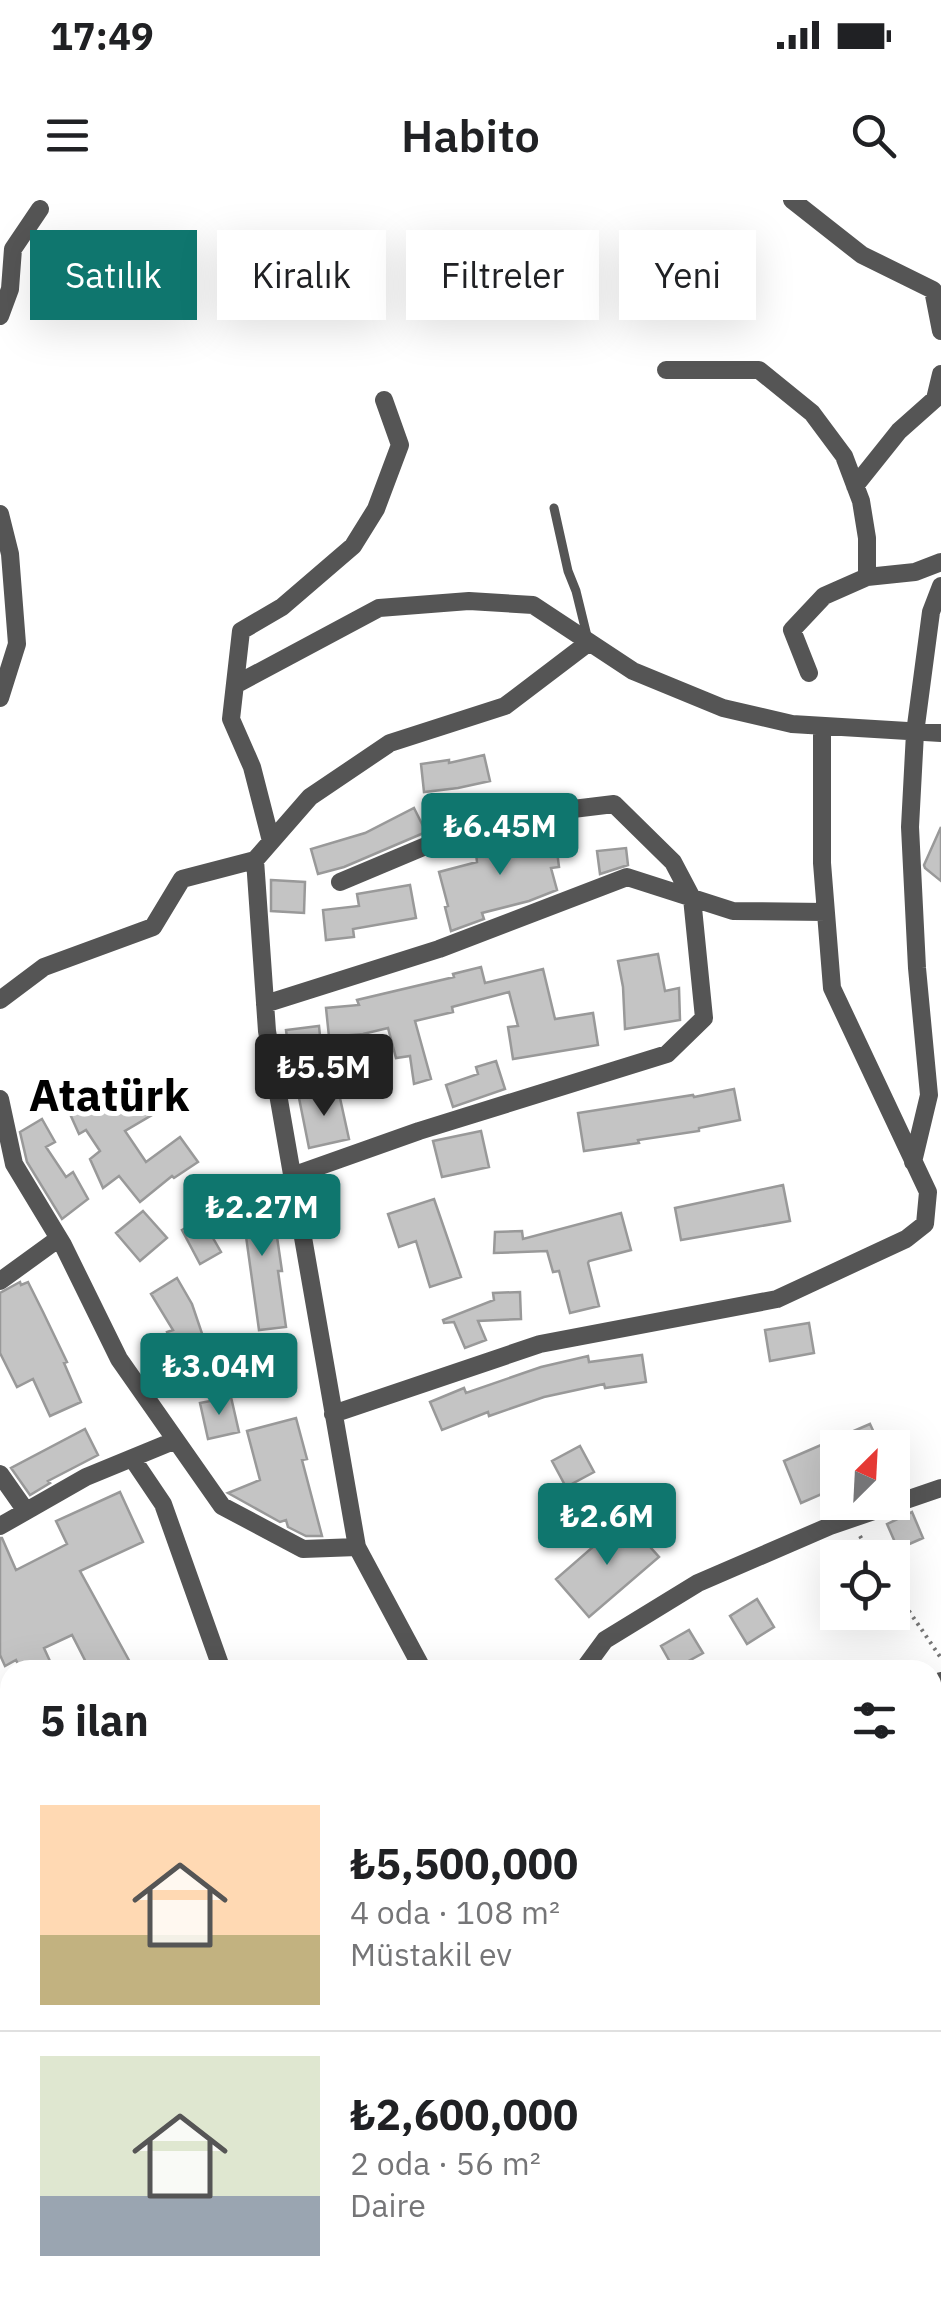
<!DOCTYPE html>
<html lang="tr">
<head>
<meta charset="utf-8">
<style>
	body { margin:0; font-family:"IBM Plex Sans",sans-serif; background:#f2f2f2; color:#202124; height:100vh; display:flex; flex-direction:column; font-size:38px; white-space:nowrap }
	* { box-sizing:border-box; margin:0 }
	p { font-size:32px; color:#757577 }
	.icon { flex:none; width:55px; height:55px; fill:none; stroke:currentColor; stroke-width:2; stroke-linecap:round; stroke-linejoin:round }
	.map { position:relative; flex:1; overflow:hidden }
	.panel { position:absolute; left:0px; top:1460px; width:942px; height:642px; display:flex; flex-direction:column; background:#fff; border-radius:30px 30px 0 0; box-shadow:0 10px 40px #0002 }
	.panel>* { flex:none }
	.guide { position:absolute; left:30px; top:30px; width:882px; height:90px; display:flex; gap:20px }
	.needle { width:65px; rotate:24deg }
	.tools { position:absolute; left:820px; top:1230px; display:grid; gap:20px }
	.tools a { display:grid; place-items:center; width:90px; height:90px; border-radius:0px; background:#fff; box-shadow:0 10px 40px #0002; font-size:50px }
	.price { position:absolute; translate:-50% -85px; padding:0 22px; border-radius:10px; background:#0f766e; color:#fff; font-size:32px; line-height:65px; filter:drop-shadow(0 2px 5px #0008) }
	.price::after { content:''; position:absolute; left:50%; top:60px; width:30px; height:22px; margin-left:-15px; background:inherit; clip-path:polygon(0 0,100% 0,50% 100%) }
	.price.current { background:#222; color:#fff }
	ul { padding:0; list-style:none }
	li { display:flex; align-items:center; gap:30px; height:250px; padding:0 40px }
	li+li { border-top:2px solid #e0e0e0 }
	li span { display:grid; place-items:center; flex:none; width:280px; height:200px; border-radius:0px; color:#555 }
	li>.icon { margin-inline-start:auto }
	span .icon { width:120px; height:120px; fill:#fffc; stroke-width:1 }
	li b { font-size:42px }
	h2 { display:flex; justify-content:space-between; align-items:center; height:120px; padding:0 40px; font-size:42px }
	.chip { padding:0 35px; border-radius:0px; background:#fff; box-shadow:0 10px 40px #0002; font-size:35px; line-height:90px }
	.chip.current { background:#0f766e; color:#fff }
	.status { display:flex; justify-content:space-between; align-items:center; height:70px; padding:0 50px; background:#fff; direction:ltr }
	.status svg { height:28px; fill:currentColor }
	header { display:flex; justify-content:space-between; align-items:center; height:130px; padding:0 40px; background:#fff; font-size:45px; font-weight:600 }
	.map>svg:first-child { display:block }
	.building { fill:#c4c4c4; stroke:#999; stroke-width:2.5 }
	.lines { fill:none; stroke-linecap:round; stroke-linejoin:round }
	.path { stroke:#777; stroke-width:4; stroke-dasharray:2.5 5; stroke-linecap:butt }
	.service { stroke:#555; stroke-width:9 }
	.minor { stroke:#555; stroke-width:18 }
	.tertiary { stroke:#555; stroke-width:20 }
	.secondary { stroke:#222; stroke-width:20 }
	.labels { text-anchor:middle; dominant-baseline:central; stroke-width:10; stroke-linejoin:round; paint-order:stroke }
	.district-label { font-size:45px; font-weight:bold; fill:#000; stroke:#fff }
</style>
</head>
<body>
<div class="status"><b>17:49</b><svg viewBox="0 0 49 12"><path d="M0 12V9h3v3zM5 12V6h3v6zM10 12V3h3v9zM15 12V0h3v12zM26 1h20v11H26zM47 4h2v5h-2z"/></svg></div>
<header><svg class="icon" aria-label="menu" viewBox="0 0 24 24"><path d="M4 6h16M4 12h16M4 18h16"/></svg>Habito<svg class="icon" aria-label="search" viewBox="0 0 24 24"><circle cx="10" cy="10" r="6"/><path d="M15 15l6 6"/></svg></header>
<div class="map">
<svg width="941" height="2102" viewBox="0 0 941 2102">
	<rect width="100%" height="100%" fill="#fff"/>
	<path class="building" d="M484,555l6,26 -32,7 -34,4 -3,-28 28,-4v3z
		M414,608l12,24 -82,35 -26,7 -7,-25 54,-16z
		M941,627v54l-16,-13 -1,-3z
		M555,635l4,32 -8,1 6,22 -28,11 -47,12 2,6 -33,12 -6,-24 3,-1 -9,-34 38,-10 -2,-17z
		M626,648l2,17 -28,9 -3,-23z
		M271,680l34,2 -1,31 -33,-2z
		M410,685l6,33 -63,11 1,8 -28,3 -3,-30 36,-4 -2,-12z
		M658,754l7,37 14,-3 1,32 -55,9 -2,-42 -5,-26z
		M481,767l4,16 58,-14 12,50 38,-6 5,32 -85,14 -5,-32 10,-1 -9,-34 -57,15 1,5 -38,9 16,58 -17,5 -4,-28 -14,2 -8,-30 -25,6 -34,3 -3,-29 33,-3 -2,-5 97,-23 -1,-3z
		M319,826l4,39 -32,4 -5,-39z
		M496,861l9,28 -52,18 -7,-22 32,-11 -2,-7z
		M137,889l15,26 -27,16 21,31 34,-25 18,25 -24,16 -2,-2 -32,26 -21,-26 -16,12 -13,-29 10,-8 -14,-21 -7,4 -13,-29 26,-12 8,18z
		M338,889l11,50 -40,9 -10,-50z
		M734,889l6,31 -41,8v3l-61,9 1,3 -55,8 -6,-38 115,-18 1,2z
		M42,919l13,23 -9,5 20,30 7,-5 15,27 -26,20 -35,-57 -7,-30z
		M481,931l8,36 -47,10 -9,-36z
		M783,985l7,36 -109,19 -6,-32z
		M254,986l20,44h2l6,41h-4l8,56 -27,3 -14,-101 -15,-32z
		M434,999l27,78 -31,10 -14,-46 -17,6 -11,-33z
		M143,1011l24,27 -27,23 -24,-28z
		M621,1013l10,37 -42,11 -1,2 11,43 -29,7 -11,-42 -6,1 -6,-21 -53,2 1,-21 27,-1 1,8z
		M202,1019l19,33 -21,12 -18,-34z
		M177,1078l15,26 19,56 -30,11 -14,-39 6,-2 -22,-36z
		M20,1082l1,3 7,-3 15,30 24,50 -3,1 17,39 -31,14 -17,-37 -16,8 -17,-34v-60z
		M520,1092l1,27 -43,2 8,19 -21,8 -11,-26 -10,1 -1,-3 51,-20 -1,-7z
		M809,1123l5,30 -44,8 -5,-31z
		M642,1155l4,27 -41,6 -1,-4 -60,13 -55,19 -1,-4 -46,18 -12,-28 34,-14 2,5 75,-26 47,-11 1,6z
		M231,1197l8,35 -31,7 -8,-36z
		M296,1218l11,41 -5,1 20,76h-16l-18,-9 -2,-7 -6,2 -52,-29 32,-13 -13,-49z
		M870,1224l11,24h-43v39l-37,16 -17,-42z
		M85,1229l13,26 -50,26 2,2 -20,12 -19,-27z
		M580,1246l14,26 -28,15 -14,-26z
		M120,1292l23,50 -63,29 51,93 -11,6h-30l-18,-35 -28,13 10,22h-33l-5,-10 -11,6 -5,-11v-117h2l14,32 51,-26 -11,-23z
		M912,1312l11,26 -25,11 -11,-25z
		M625,1319l34,38 -70,60 -33,-38z
		M757,1399l17,28 -27,17 -17,-28z
		M689,1430l14,23 -29,16 -13,-23z"/>
	<g class="lines">
		<path class="path" d="M860,1336l13,22
			M892,1386l49,72"/>
		<path class="service" d="M554,308l14,63 8,20 12,49"/>
		<path class="minor" d="M792,0l70,55 71,35 8,41
			M0,116l10,-27 3,-40 27,-40
			M666,170h93l53,43 32,43 17,45 6,37v39
			M855,286l44,-55 36,-32 6,-25
			M0,314l10,40 7,90 -17,54
			M809,473l-17,-43 32,-34 43,-19 48,-5 26,-10
			M235,485l144,-77 90,-7 64,4 100,66 90,37 69,16 149,9
			M271,641l-19,-74 -21,-48 10,-88 41,-24 71,-61 23,-37 24,-64 -16,-45
			M255,660l12,171 90,516 66,123
			M0,800l44,-33 109,-40 29,-48 73,-19 55,-63 80,-54 115,-37 83,-63
			M265,804l174,-55 188,-72 106,34 93,1
			M0,899l14,65 49,81 56,114 103,147 81,43 54,-2
			M913,962l16,-67 -12,-127 -7,-141 5,-94 16,-121 10,-26
			M292,976l127,-45 248,-77 37,-36 -12,-120 -19,-36 -59,-58 -124,15 -150,63
			M0,1081l58,-42
			M333,1214l207,-70 237,-45 129,-60 19,-15 3,-32 -96,-204 -10,-125v-137
			M132,1258l31,46 59,166
			M0,1274l26,37
			M0,1326l86,-49 90,-37
			M583,1470l22,-30 93,-57 132,-57 111,-38
			M932,1491l9,-10
			M932,1638l9,3
			M932,1731l9,-1
			M932,1860l9,4
			M0,1901l7,-12 3,-35
			M932,1999l9,7
			M108,2092l24,10
			M79,2102l8,-10
			M477,2102l1,-10
			M940,2102l1,-1"/>
		<path class="tertiary" d="M734,2092l14,10"/>
		<path class="secondary" d="M0,1612l10,18
			M0,1758l10,-10"/>
	</g>
	<g class="labels">
		<g class="district-label">
			<text x="109" y="894">Atatürk</text>
		</g>
	</g>
</svg>
<div class="tools">
<a><svg class="needle" viewBox="-14 -14 28 28"><path d="M0-13l5 13h-10z" fill="#e53935"/><path d="M0 13l5-13h-10z" fill="#757577"/></svg></a>
<a><svg class="icon" aria-label="locate" viewBox="0 0 24 24"><circle cx="12" cy="12" r="6"/><path d="M12 2v4M12 18v4M2 12h4M18 12h4"/></svg></a>
</div>
<b class="price" style="left:500px;top:678px">₺6.45M</b>
<b class="price current" style="left:324px;top:919px">₺5.5M</b>
<b class="price" style="left:262px;top:1059px">₺2.27M</b>
<b class="price" style="left:219px;top:1218px">₺3.04M</b>
<b class="price" style="left:607px;top:1368px">₺2.6M</b>
<div class="guide">
<a class="chip current">Satılık</a>
<a class="chip">Kiralık</a>
<a class="chip">Filtreler</a>
<a class="chip">Yeni</a>
</div>
<section class="panel">
<h2>5 ilan<svg class="icon" aria-label="filters" viewBox="0 0 24 24"><path d="M4 7h16M4 17h16"/><circle cx="9" cy="7" r="2"/><circle cx="15" cy="17" r="2"/></svg></h2>
<ul>
<li><span style="background:linear-gradient(#ffd9b3 65%,#c2b280 0)"><svg class="icon" aria-label="home" viewBox="0 0 24 24"><path d="M3 11l9-7 9 7M6 9v11h12V9"/></svg></span><div><b>₺5,500,000</b><p>4 oda · 108 m²</p><p>Müstakil ev</p></div></li>
<li><span style="background:linear-gradient(#dfe7d0 70%,#9aa5b1 0)"><svg class="icon" aria-label="home" viewBox="0 0 24 24"><path d="M3 11l9-7 9 7M6 9v11h12V9"/></svg></span><div><b>₺2,600,000</b><p>2 oda · 56 m²</p><p>Daire</p></div></li>
</ul>
</section>
</div>
</body>
</html>
